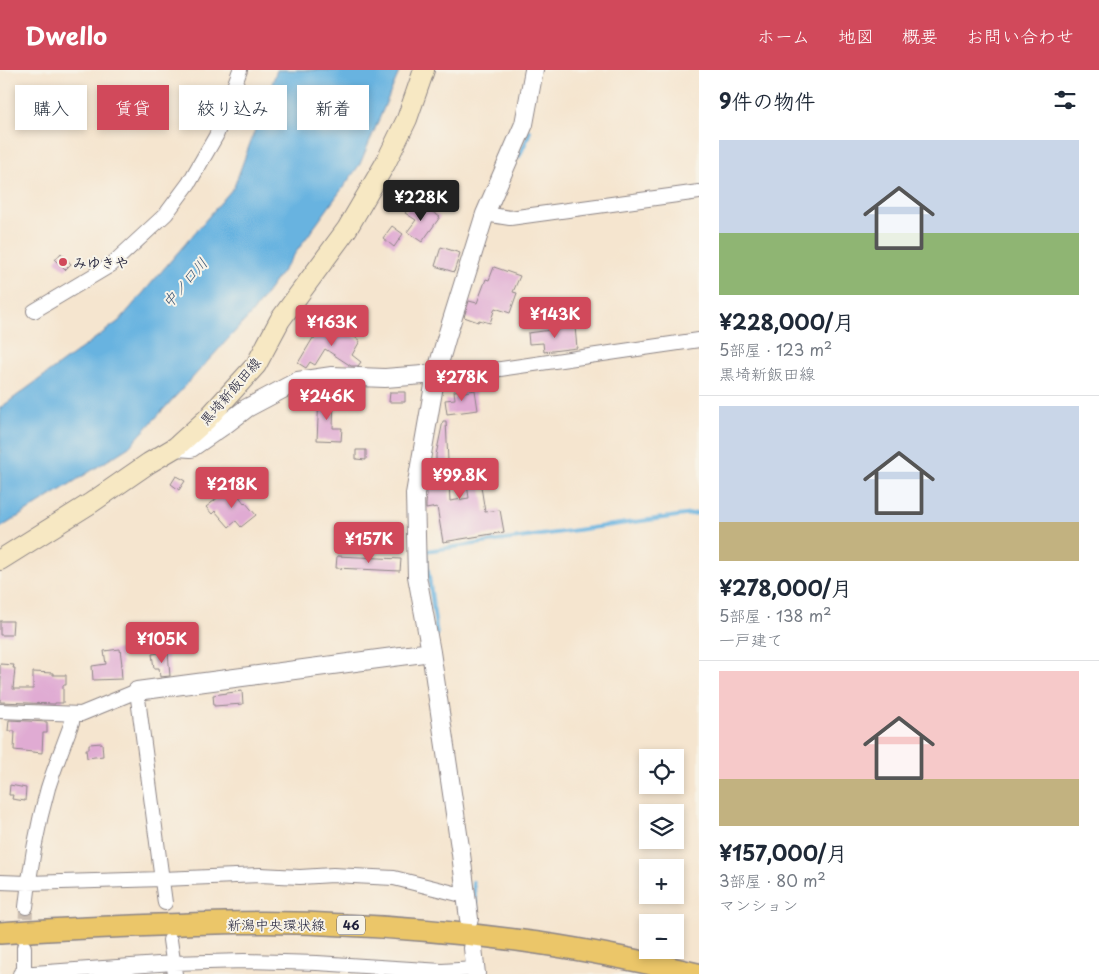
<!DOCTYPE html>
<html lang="ja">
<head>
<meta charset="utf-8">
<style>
	body { margin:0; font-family:"Playpen Sans","Klee One",sans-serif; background:#f6f6f7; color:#1f2937; height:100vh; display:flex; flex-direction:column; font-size:19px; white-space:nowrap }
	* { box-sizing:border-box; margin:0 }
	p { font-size:16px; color:#747a83 }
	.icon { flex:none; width:28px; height:28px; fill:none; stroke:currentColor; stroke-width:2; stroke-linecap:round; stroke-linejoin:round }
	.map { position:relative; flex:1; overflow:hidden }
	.panel { display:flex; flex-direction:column; background:#fff; width:400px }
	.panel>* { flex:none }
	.top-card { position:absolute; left:15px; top:15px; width:475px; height:45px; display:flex; gap:10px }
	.controls { position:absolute; left:639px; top:679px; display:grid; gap:10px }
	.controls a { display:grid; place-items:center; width:45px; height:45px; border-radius:0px; background:#fff; box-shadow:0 2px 8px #0003; font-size:25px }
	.price { position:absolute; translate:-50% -42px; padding:0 11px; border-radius:5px; background:#d1495b; color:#fff; font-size:16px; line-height:32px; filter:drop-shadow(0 1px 2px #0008) }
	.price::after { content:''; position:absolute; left:50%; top:30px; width:15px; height:11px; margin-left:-8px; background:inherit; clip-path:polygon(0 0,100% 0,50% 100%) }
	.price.current { background:#222; color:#fff }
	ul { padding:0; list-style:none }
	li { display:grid; align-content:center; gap:10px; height:265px; padding:0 20px }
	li+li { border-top:1px solid #e0e1e3 }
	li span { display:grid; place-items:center; height:155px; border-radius:0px; color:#555 }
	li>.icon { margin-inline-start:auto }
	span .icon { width:90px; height:90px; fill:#fffc; stroke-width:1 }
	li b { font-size:21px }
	h2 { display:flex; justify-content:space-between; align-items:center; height:60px; padding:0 20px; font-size:21px }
	.tag { padding:0 18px; border-radius:0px; background:#fff; box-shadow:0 2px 8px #0003; font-size:18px; line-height:45px }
	.tag.current { background:#d1495b; color:#fff }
	header { display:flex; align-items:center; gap:30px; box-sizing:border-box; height:70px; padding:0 25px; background:#d1495b; color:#fff }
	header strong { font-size:24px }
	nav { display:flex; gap:28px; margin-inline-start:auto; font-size:18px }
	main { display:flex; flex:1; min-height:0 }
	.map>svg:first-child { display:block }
	.water { fill:#67b3e0; stroke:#446a8e }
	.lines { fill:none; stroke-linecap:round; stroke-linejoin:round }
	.stream { stroke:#67b3e0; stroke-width:4 }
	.building { fill:#e0abd3 }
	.minor-tunnel { stroke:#cbbeb1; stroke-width:14; stroke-dasharray:14 7; stroke-linecap:butt }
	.minor-casing { stroke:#8c8485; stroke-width:16 }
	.tertiary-casing { stroke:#8c8485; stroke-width:20 }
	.secondary-casing { stroke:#8c8485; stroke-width:22 }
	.primary-casing { stroke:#8c8485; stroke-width:24 }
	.minor { stroke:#fff; stroke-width:14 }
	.tertiary { stroke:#fff; stroke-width:18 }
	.secondary { stroke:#f7e8c3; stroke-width:20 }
	.primary { stroke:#ebc669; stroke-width:21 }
	.poi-dot { fill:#d1495b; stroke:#f7f3e8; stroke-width:2 }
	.labels { text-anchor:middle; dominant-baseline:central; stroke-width:4; stroke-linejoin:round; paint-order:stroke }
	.shield { fill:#f7f3e8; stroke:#62616f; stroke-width:1 }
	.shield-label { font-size:12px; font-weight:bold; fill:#22223b }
	.poi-label { font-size:14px; font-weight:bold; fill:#22223b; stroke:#f7f3e8; text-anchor:start }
	.street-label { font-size:14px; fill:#22223b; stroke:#f7f3e8 }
	.water-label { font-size:15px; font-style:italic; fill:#3a5575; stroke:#f7f3e8 }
</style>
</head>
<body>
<header>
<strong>Dwello</strong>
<nav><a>ホーム</a><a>地図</a><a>概要</a><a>お問い合わせ</a></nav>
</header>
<main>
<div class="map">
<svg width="699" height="904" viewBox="0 0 699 904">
	<rect width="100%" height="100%" fill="#f7f3e8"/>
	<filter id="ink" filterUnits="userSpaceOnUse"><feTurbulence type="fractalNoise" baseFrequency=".02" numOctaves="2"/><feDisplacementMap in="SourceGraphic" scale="10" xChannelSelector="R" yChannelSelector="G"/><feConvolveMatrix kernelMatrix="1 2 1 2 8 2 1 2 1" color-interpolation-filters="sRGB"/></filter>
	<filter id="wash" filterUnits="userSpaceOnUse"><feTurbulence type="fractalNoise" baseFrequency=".0096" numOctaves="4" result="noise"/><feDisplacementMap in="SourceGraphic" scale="20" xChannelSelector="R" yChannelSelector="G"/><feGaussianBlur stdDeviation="1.12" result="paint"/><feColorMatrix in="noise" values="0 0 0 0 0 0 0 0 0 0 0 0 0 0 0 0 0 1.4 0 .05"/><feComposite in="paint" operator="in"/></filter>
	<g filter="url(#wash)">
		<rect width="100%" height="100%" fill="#f5e5cf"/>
		<path class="water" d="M277,0h123l-40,94 -108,149 -123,134 -129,81v-120l119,-87 115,-134z"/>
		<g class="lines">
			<path class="stream" d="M519,87l9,-20 2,-6
				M425,478l12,87
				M425,481l274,-38
				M473,812l4,28"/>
		</g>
		<g id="blocks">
			<path class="building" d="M412,133l10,8 3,-4 15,10 -18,25 -15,-10 9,-12 -11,-7z
				M392,156l11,8 -9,13 -11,-9z
				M441,177l19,6 -6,19 -19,-6z
				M61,183l10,11 -6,6 -10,-10z
				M494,197l26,9 -7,16 4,1 -7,20 -15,-5 -5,15 -11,-3 -1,2 -14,-5 5,-16 8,2 9,-24 3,1z
				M324,255l8,5 3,-4 16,10 1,-1 8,6 -8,14 9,7 -3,4h-7l-26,-17 -10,16 -5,-3 -4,6 -8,-5 15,-25 2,1z
				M575,257l2,21 -33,4 -1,-9 -14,1 -1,-11z
				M464,320l1,2 10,-2 3,20 -31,4 -2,-14 10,-1 -1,-8z
				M390,322h15v10h-16z
				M319,327l15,1 -1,30h9l-1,13 -24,-1z
				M443,351h3l4,80 19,-3 -5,-35 13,-2 8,51 15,-2 4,22 -61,10 -6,-35 -11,2v-5l4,-37h6v-12z
				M356,380h10v10l-10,-1z
				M176,406l9,5 -6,9 -8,-6z
				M232,417l12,16 1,-1 11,13 -15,12 -5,-6 -7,6 -14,-16 -3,3 -6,-7z
				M337,486l64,3 -1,12 -64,-3z
				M0,551h13l-1,14h-12z
				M120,579l2,16h-1l1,14 -29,1 -1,-14 14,-2 -2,-13z
				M168,582l2,24 -10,1 -1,-9h-5l-2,-14z
				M0,594l14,1 -1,3h2l-2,21h20v-17l20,1v2h13v10h-3v18h-8v1l-55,-2 1,-26h-1z
				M242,621l1,13 -29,2 -1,-11z
				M9,650l38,2v11h-4l-1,20 -28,-3 1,-19h-7z
				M102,673l1,13 -16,2 -1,-9h3v-5z
				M10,715l16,3 -1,13 -13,-2 1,-4h-4z"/>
		</g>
	</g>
	<g filter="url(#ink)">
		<use href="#blocks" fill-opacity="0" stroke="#8c8485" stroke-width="1"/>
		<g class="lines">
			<path class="minor-tunnel" d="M25,869l1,-32"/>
			<g class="minor-casing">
				<path id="minor" d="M485,144l25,4 189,-26
					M34,241l77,-46 55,-51 23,-31 27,-47 24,-66
					M436,304l44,-2 219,-32
					M0,641l81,3 56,-23 28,212
					M0,812l28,1 134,-4 98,-4 40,2 33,-2 61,3 72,18
					M26,837c4,-41 11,-80 22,-119 7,-22 16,-44 24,-66l1,-8
					M170,870l5,34
					M20,904l153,-11 71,-2 73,2 125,8 33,-2
					M24,904v-27"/>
			</g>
			<g class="tertiary-casing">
				<path id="tertiary" d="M176,377l15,1 35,-24 21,-16 51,-27 34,-5 53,2 51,-4
					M137,621l294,-39
					M469,849l-8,-65 -30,-202 -14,-76 -2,-82 21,-120 11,-38 38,-122 39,-90 10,-54
					M473,878l3,26"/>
			</g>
			<g class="secondary-casing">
				<path id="secondary" d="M0,490l91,-57 58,-40 27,-16 31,-28 49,-54 24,-45 67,-91 38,-65 22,-45 17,-49"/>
			</g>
			<g class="primary-casing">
				<path id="primary" d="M0,863c53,-4 105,-6 158,-8 55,-2 111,-4 166,-1 72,3 143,9 214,19 54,8 107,19 159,31"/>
			</g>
			<use href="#minor" class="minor"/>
			<use href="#tertiary" class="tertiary"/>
			<use href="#secondary" class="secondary"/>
			<use href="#primary" class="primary"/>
		</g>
	</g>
	<circle class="poi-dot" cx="63" cy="192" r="5"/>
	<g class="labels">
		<rect class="shield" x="337" y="845.5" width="28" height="19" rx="4"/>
		<g class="shield-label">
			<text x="351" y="855">46</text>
		</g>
		<g class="poi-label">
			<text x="73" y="192">みゆきや</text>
		</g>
		<g class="street-label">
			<text transform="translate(230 321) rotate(-49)">黒埼新飯田線</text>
			<text x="276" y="854">新潟中央環状線</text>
		</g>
		<g class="water-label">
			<text transform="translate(184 212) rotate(-49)">中ノ口川</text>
		</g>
	</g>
</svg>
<div class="controls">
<a><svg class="icon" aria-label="locate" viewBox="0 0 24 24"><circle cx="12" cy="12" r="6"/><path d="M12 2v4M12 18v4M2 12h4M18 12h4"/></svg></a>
<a><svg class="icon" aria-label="layers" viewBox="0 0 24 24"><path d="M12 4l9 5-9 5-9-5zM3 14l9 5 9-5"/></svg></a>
<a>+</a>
<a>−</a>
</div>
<b class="price current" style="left:421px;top:152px">¥228K</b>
<b class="price" style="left:555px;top:269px">¥143K</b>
<b class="price" style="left:332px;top:277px">¥163K</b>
<b class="price" style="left:462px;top:332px">¥278K</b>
<b class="price" style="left:327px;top:351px">¥246K</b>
<b class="price" style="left:460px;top:430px">¥99.8K</b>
<b class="price" style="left:232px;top:439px">¥218K</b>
<b class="price" style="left:369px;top:494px">¥157K</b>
<b class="price" style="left:162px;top:594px">¥105K</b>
<div class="top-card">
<a class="tag">購入</a>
<a class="tag current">賃貸</a>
<a class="tag">絞り込み</a>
<a class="tag">新着</a>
</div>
</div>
<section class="panel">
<h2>9件の物件<svg class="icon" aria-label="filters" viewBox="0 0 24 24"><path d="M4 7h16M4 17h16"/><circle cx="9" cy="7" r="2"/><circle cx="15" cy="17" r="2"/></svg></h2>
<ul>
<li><span style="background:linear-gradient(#c9d6e8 60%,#8fb573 0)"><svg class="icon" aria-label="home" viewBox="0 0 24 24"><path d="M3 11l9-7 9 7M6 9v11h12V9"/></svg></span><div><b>¥228,000/月</b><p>5部屋 · 123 m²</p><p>黒埼新飯田線</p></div></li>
<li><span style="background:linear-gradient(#c9d6e8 75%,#c2b280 0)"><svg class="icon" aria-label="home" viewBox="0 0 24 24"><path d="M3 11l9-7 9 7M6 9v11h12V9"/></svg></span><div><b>¥278,000/月</b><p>5部屋 · 138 m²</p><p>一戸建て</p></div></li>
<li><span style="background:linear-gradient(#f6c9c9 70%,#c2b280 0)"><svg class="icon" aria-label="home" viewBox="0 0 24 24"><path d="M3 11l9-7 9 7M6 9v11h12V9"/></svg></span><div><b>¥157,000/月</b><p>3部屋 · 80 m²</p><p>マンション</p></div></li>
</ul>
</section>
</main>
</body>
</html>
